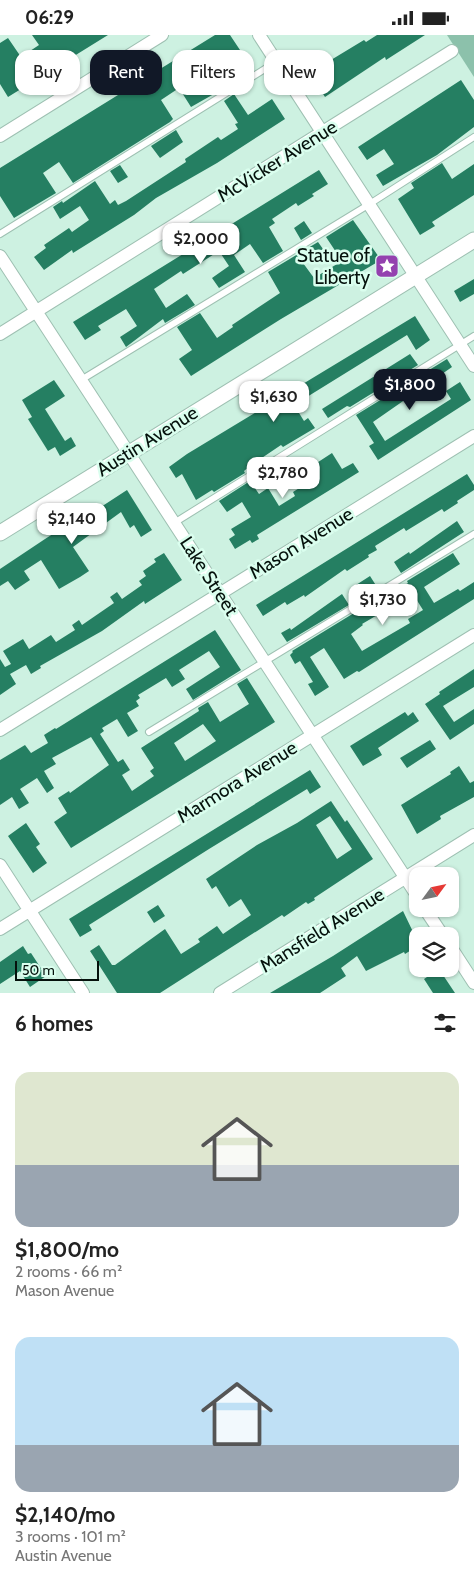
<!DOCTYPE html>
<html lang="en">
<head>
<meta charset="utf-8">
<style>
	body { margin:0; font-family:Cabin,sans-serif; background:#f6f6f6; color:#222; height:100vh; display:flex; flex-direction:column; font-size:19px; white-space:nowrap }
	* { box-sizing:border-box; margin:0 }
	p { font-size:16px; color:#767676 }
	.icon { flex:none; width:28px; height:28px; fill:none; stroke:currentColor; stroke-width:2; stroke-linecap:round; stroke-linejoin:round }
	.map { position:relative; height:958px; overflow:hidden }
	.details { display:flex; flex-direction:column; background:#fff; flex:1 }
	.details>* { flex:none }
	.top-card { position:absolute; left:15px; top:15px; width:445px; height:45px; display:flex; gap:10px }
	.needle { width:32px; rotate:57deg }
	.tools { position:absolute; left:409px; top:832px; display:grid; gap:10px }
	.tools a { display:grid; place-items:center; width:50px; height:50px; border-radius:10px; background:#fff; box-shadow:0 1px 4px #0004; font-size:25px }
	.scale { position:absolute; left:15px; bottom:12px; width:84px; box-sizing:border-box; padding-left:5px; border:2px solid #05110c; border-top:0; font-size:14px; line-height:18px; white-space:nowrap; color:#05110c; -webkit-text-stroke:4px #dafeee; paint-order:stroke }
	.price { position:absolute; translate:-50% -42px; padding:0 11px; border-radius:10px; background:#fff; color:#222; font-size:16px; line-height:32px; filter:drop-shadow(0 1px 2px #0008) }
	.price::after { content:''; position:absolute; left:50%; top:30px; width:15px; height:11px; margin-left:-8px; background:inherit; clip-path:polygon(0 0,100% 0,50% 100%) }
	.price.active { background:#111827; color:#fff }
	ul { padding:0; list-style:none }
	li { display:grid; align-content:center; gap:10px; height:265px; padding:0 15px }
	li span { display:grid; place-items:center; height:155px; border-radius:15px; color:#555 }
	li>.icon { margin-inline-start:auto }
	span .icon { width:90px; height:90px; fill:#fffc; stroke-width:1 }
	li b { font-size:21px }
	h2 { display:flex; justify-content:space-between; align-items:center; height:60px; padding:0 15px; font-size:21px }
	.pill { padding:0 18px; border-radius:15px; background:#fff; box-shadow:0 1px 4px #0004; font-size:18px; line-height:45px }
	.pill.active { background:#111827; color:#fff }
	.status { display:flex; justify-content:space-between; align-items:center; height:35px; padding:0 25px; background:#fff; direction:ltr }
	.status svg { height:14px; fill:currentColor }
	.map>svg:first-child { display:block }
	.green { fill:#8cc1ab }
	.building { fill:#257f62; fill-rule:evenodd }
	.lines { fill:none; stroke-linecap:round; stroke-linejoin:round }
	.service-casing { stroke:#9ec0b2; stroke-width:8 }
	.minor-casing { stroke:#9ec0b2; stroke-width:14 }
	.tertiary-casing { stroke:#9ec0b2; stroke-width:17 }
	.service { stroke:#fff; stroke-width:6 }
	.minor { stroke:#fff; stroke-width:12 }
	.tertiary { stroke:#fff; stroke-width:15 }
	.labels { text-anchor:middle; dominant-baseline:central; stroke-width:5; stroke-linejoin:round; paint-order:stroke }
	.street-label { font-size:19px; fill:#05110c; stroke:#dafeee }
	.poi-label { font-size:19px; fill:#05110c; stroke:#dafeee; text-anchor:end }
</style>
</head>
<body>
<div class="status"><b>06:29</b><svg viewBox="0 0 49 12"><path d="M0 12V9h3v3zM5 12V6h3v6zM10 12V3h3v9zM15 12V0h3v12zM26 1h20v11H26zM47 4h2v5h-2z"/></svg></div>
<div class="map">
<svg width="474" height="958" viewBox="0 0 474 958">
	<rect width="100%" height="100%" fill="#cdf1e1"/>
	<path class="green" d="M447,0h27v42z"/>
	<path class="building" d="M32,0h76l-100,62 -8,-13v-41l8,-5 13,19 18,-12z
		M215,0h15l10,15 -14,9 11,19 -10,6 1,2 -37,21 -12,-19 -18,12 12,19 -3,3 -97,61 -14,-21 -16,11 13,20 -42,25 -14,-22v-28z
		M377,0h48l-39,25 -1,-3 -60,40 -23,-36 16,-10 8,12 38,-23 2,2z
		M461,45l13,20v27l-37,28 -54,31 -7,-11 18,-11 -10,-15 -17,11 -9,-13z
		M234,59l14,21 24,-16 13,20 -68,44 -61,35 -22,17 -61,38 -1,-3 -28,20 -10,-13 12,-9 -2,-3 25,-17 3,4 17,-12 -9,-14 -20,13 -7,-12 9,-6 1,2 32,-22 15,23 5,-4 3,5 8,-4 60,-39 -1,-3 33,-22 3,3 17,-11 -3,-5 3,-1 -14,-22z
		M176,95l7,12 -23,16 -9,-12z
		M442,128l10,16 22,-15v31l-42,27 3,4 -15,9 -22,-36 16,-11 -3,-5z
		M120,130l8,12 -10,6 -8,-12z
		M319,135l9,14 -16,10 2,2 -16,10 -2,-3 -24,16 3,4 -6,4 14,24 -20,12 -13,-19 -16,11 11,17 -26,16 -7,-10 17,-12 -10,-15 -36,23 -2,-3 -27,18 12,19 21,-14 8,11 -30,18 -2,-4 -37,28 -6,-10 17,-11 -11,-17 -28,17 3,4 -16,10 -12,-18z
		M353,185l28,40 -100,59 -90,57 -12,-17 13,-9 -15,-23 23,-14 17,25 16,-11 -1,-2 48,-32 -12,-21 50,-30 5,7 -20,14 11,15 28,-17 -16,-24z
		M304,186l8,12 -11,7 -7,-12z
		M474,244v15l-14,8 -6,-11z
		M415,281l15,24 -14,10 -9,-15 -113,70 10,16 4,-3 7,10 -32,19 -2,-2 -31,21 -6,5 1,2 -31,19 -2,-2 -16,10 -14,-26 -6,4 -7,-11 18,-13z
		M410,319l8,11 -68,42 -3,-1 -19,12 -6,-9z
		M447,324l5,8 -79,55 12,19 66,-42 -5,-8 14,-9 11,18 -93,60 -9,-14 5,-3 -18,-28z
		M54,345l11,16 -20,13 20,32 6,-4 5,9 -16,10 -5,-9 -7,4 -20,-32 4,-2 -10,-17z
		M332,418l10,16 11,-6 6,9 -102,63 2,4 -7,4 -2,-3 -15,9 -6,-10 6,-4 -4,-6 20,-12 -9,-15 -15,10 -8,-11 31,-20 9,13 9,-6 11,18 16,-10 -2,-4 19,-12 -6,-10z
		M467,439l7,11v5l-17,11 1,2 -14,9 -2,-3 -36,22 -2,-3 -29,18 2,4 -9,5 1,2 -22,14 -2,-2 -40,28 -1,-2 -17,10 -2,-3 -22,14 -7,-11z
		M127,455l25,40 -11,7 -7,-12 -4,3 -9,-16 -48,35 16,24 -9,6 -21,12 -18,-29 -17,11 6,9 -15,10 -7,-9 -8,5v-17l45,-30 14,-9 2,3z
		M457,486l7,11 -63,41 -7,-11 15,-10 1,2z
		M164,518l18,27 -37,24 -1,-3 -42,30 -62,35 1,2 -10,6 -5,-9 -16,9 6,10 -16,11v-36l5,8 6,-3 -8,-13 20,-12 6,10 22,-14 5,7 19,-12 -3,-5 7,-5 3,5 32,-22 -4,-6 7,-5 5,7 20,-14 -3,-4 7,-5 -3,-5 13,-9 -2,-3z
		M453,518l7,11 -36,23 10,16 24,-14 2,2 14,-9v17l-115,73 -2,-1 -13,8 -20,-31 -14,9 19,30 -14,9 -7,-12 5,-2 -13,-21 -5,3 -5,-9 3,-3 -1,-1 62,-38 1,2 28,-19 1,2 24,-15 -1,-2zM413,559l10,16 -15,9 2,4 -48,28 -11,-17 12,-9 -1,-1z
		M370,541l7,11 -14,9 -7,-11z
		M342,559l7,11 -62,37 -6,-9 9,-5 1,2z
		M215,595l26,40 -48,30 -7,-11 34,-22 -11,-16 -30,19 6,9 -13,8 -6,-9 -28,17 2,3 -4,3 3,5 -12,7 11,18 -10,6 -11,-18 -15,9 2,3 -4,3 18,28 5,-3 7,11 -8,5 10,16 22,-15 -4,-5 4,-3 -13,-20 58,-37 -1,-3 10,-6 12,20 29,-18 -12,-20 10,-6 28,44 -204,126 -17,-26 13,-9 -9,-15 11,-7 1,2 39,-28 -18,-28 -39,21 4,6 -12,7 10,17 -7,5 -10,-15 -17,11 9,14 -10,6 -7,-12 -12,8v-45l25,-15 6,8 17,-10 -4,-8 11,-7 1,1zM203,689l13,17 -31,20 -11,-18z
		M474,634v18l-31,19 11,16 20,-13v15l-24,16 -25,-36 15,-10 -1,-2z
		M405,677l3,4 5,-4 6,9 -41,27 4,7 -19,11 -13,-20z
		M430,705l6,9 -29,19 -7,-10z
		M459,731l11,17 4,-2v16l-34,19 1,3 -24,15 -16,-29 50,-31 -1,-2z
		M310,735l11,17 -11,7 -3,-5 -98,60 -120,76 3,5 -12,7 -11,-18z
		M331,766l14,21 2,-2 26,39 -59,39 1,2 -7,4 -2,-2 -22,15 -2,-2 -122,78h-43l-27,-42 9,-6 13,20h3l50,-36 16,25 19,-12 -2,-3 19,-13 6,8 28,-19 -10,-16 -12,8 -13,-21 -4,3 -6,-10 51,-34 40,-22zM330,781l22,33 -15,10 -21,-34z
		M26,788l14,21 -4,3 11,16 -14,10 -25,-37z
		M158,870l7,11 -11,7 -7,-11z
		M403,876l12,25 -4,3 5,8 -11,7 -1,-2 -38,19 -9,-15 -16,12 5,8 -26,17h-50l63,-37z
		M23,911l5,8 3,-1 15,23 -16,11 -10,-16 -20,13v-22z
		M439,934l16,24h-22l-9,-14z"/>
	<g class="lines">
		<g class="service-casing">
			<path id="service" d="M0,199l276,-172
				M81,345l287,-175 106,-68
				M174,488l300,-187
				M149,697l325,-198"/>
		</g>
		<g class="minor-casing">
			<path id="minor" d="M259,0l215,331
				M0,101l162,-101
				M0,221l418,641
				M0,299l452,-283
				M0,695l474,-294
				M0,830l83,128
				M425,874l18,27
				M0,894l474,-294
				M450,911l24,37
				M220,958l254,-158"/>
		</g>
		<g class="tertiary-casing">
			<path id="tertiary" d="M0,498l474,-293"/>
		</g>
		<use href="#service" class="service"/>
		<use href="#minor" class="minor"/>
		<use href="#tertiary" class="tertiary"/>
	</g>
	<defs>
		<g id="sight-square" transform="scale(1.25)"><rect x="-9" y="-9" width="18" height="18" rx="4" fill="#9441af" stroke="#dafeee"/><path d="M0-6L1.8-2.2L6-1.7L2.9 1.2L3.7 5.4L0 3.3L-3.7 5.4L-2.9 1.2L-6-1.7L-1.8-2.2Z" fill="#fff"/></g>
	</defs>
	<g fill-rule="evenodd">
		<use href="#sight-square" x="387" y="231"/>
	</g>
	<g class="labels">
		<g class="street-label">
			<text transform="translate(277 126) rotate(-32)">McVicker Avenue</text>
			<text transform="translate(147 406) rotate(-32)">Austin Avenue</text>
			<text transform="translate(301 508) rotate(-32)">Mason Avenue</text>
			<text transform="translate(209 541) rotate(57)">Lake Street</text>
			<text transform="translate(237 747) rotate(-32)">Marmora Avenue</text>
			<text transform="translate(322 895) rotate(-32)">Mansfield Avenue</text>
		</g>
		<g class="poi-label">
			<text x="370" y="220">Statue of<tspan x="370" dy="22">Liberty</tspan></text>
		</g>
	</g>
</svg>
<div class="tools">
<a><svg class="needle" viewBox="-14 -14 28 28"><path d="M0-13l5 13h-10z" fill="#e53935"/><path d="M0 13l5-13h-10z" fill="#767676"/></svg></a>
<a><svg class="icon" aria-label="layers" viewBox="0 0 24 24"><path d="M12 4l9 5-9 5-9-5zM3 14l9 5 9-5"/></svg></a>
</div>
<div class="scale">50 m</div>
<b class="price" style="left:201px;top:230px">$2,000</b>
<b class="price active" style="left:410px;top:376px">$1,800</b>
<b class="price" style="left:274px;top:388px">$1,630</b>
<b class="price" style="left:283px;top:464px">$2,780</b>
<b class="price" style="left:72px;top:510px">$2,140</b>
<b class="price" style="left:383px;top:591px">$1,730</b>
<div class="top-card">
<a class="pill">Buy</a>
<a class="pill active">Rent</a>
<a class="pill">Filters</a>
<a class="pill">New</a>
</div>
</div>
<section class="details">
<h2>6 homes<svg class="icon" aria-label="filters" viewBox="0 0 24 24"><path d="M4 7h16M4 17h16"/><circle cx="9" cy="7" r="2"/><circle cx="15" cy="17" r="2"/></svg></h2>
<ul>
<li><span style="background:linear-gradient(#dfe7d0 60%,#9aa5b1 0)"><svg class="icon" aria-label="home" viewBox="0 0 24 24"><path d="M3 11l9-7 9 7M6 9v11h12V9"/></svg></span><div><b>$1,800/mo</b><p>2 rooms · 66 m²</p><p>Mason Avenue</p></div></li>
<li><span style="background:linear-gradient(#bfe0f5 70%,#9aa5b1 0)"><svg class="icon" aria-label="home" viewBox="0 0 24 24"><path d="M3 11l9-7 9 7M6 9v11h12V9"/></svg></span><div><b>$2,140/mo</b><p>3 rooms · 101 m²</p><p>Austin Avenue</p></div></li>
</ul>
</section>
</body>
</html>
